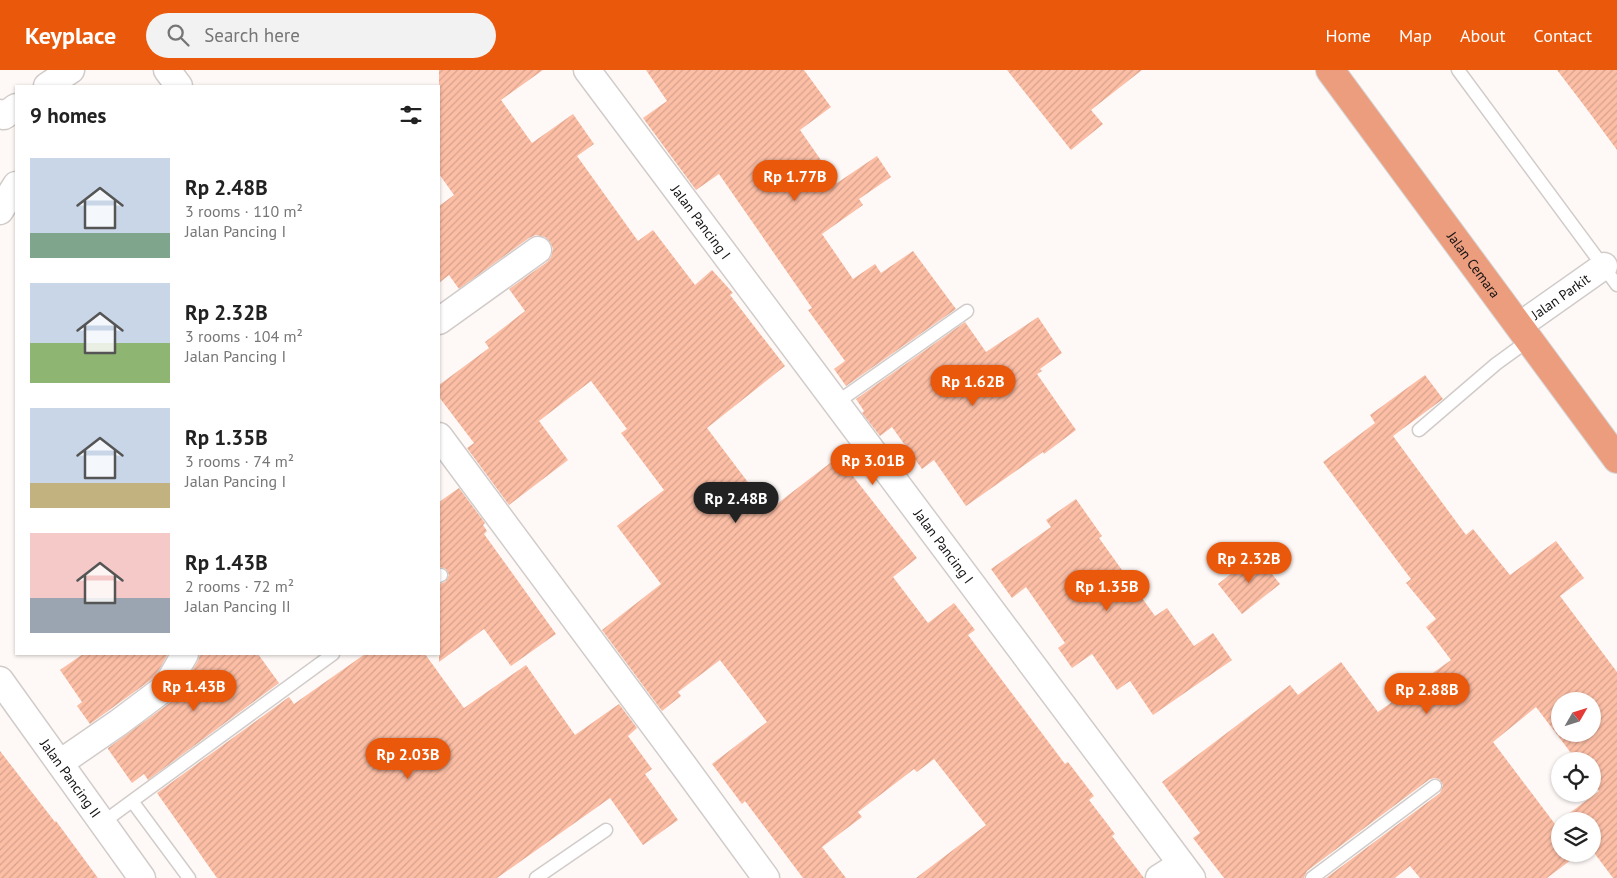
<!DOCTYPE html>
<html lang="en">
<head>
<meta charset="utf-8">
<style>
	body { margin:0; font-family:"PT Sans",sans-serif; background:#f2f2f2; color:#222; height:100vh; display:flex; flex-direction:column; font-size:19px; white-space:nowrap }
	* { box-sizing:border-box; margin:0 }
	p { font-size:16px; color:#767676 }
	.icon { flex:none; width:28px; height:28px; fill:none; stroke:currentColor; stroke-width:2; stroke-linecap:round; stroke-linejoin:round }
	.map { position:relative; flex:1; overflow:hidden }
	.side { position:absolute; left:15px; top:15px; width:425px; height:570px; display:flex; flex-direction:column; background:#fff; border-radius:0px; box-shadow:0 1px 4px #0004 }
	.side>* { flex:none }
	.needle { width:32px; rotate:51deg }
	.tools { position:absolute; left:1551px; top:622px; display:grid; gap:10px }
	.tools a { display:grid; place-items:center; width:50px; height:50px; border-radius:50%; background:#fff; box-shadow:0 1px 4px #0004; font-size:25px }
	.price { position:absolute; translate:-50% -42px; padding:0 11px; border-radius:18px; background:#ea580c; color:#fff; font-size:16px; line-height:32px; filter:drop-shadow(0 1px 2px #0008) }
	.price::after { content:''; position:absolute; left:50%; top:30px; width:15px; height:11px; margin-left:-8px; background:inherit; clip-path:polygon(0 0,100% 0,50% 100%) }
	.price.active { background:#222; color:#fff }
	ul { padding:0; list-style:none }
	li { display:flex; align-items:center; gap:15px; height:125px; padding:0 15px }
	li span { display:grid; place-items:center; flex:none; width:140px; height:100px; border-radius:0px; color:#555 }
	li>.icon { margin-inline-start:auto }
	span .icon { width:60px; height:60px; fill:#fffc; stroke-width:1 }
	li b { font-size:21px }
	h2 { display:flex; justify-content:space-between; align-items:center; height:60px; padding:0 15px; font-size:21px }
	header { display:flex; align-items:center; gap:30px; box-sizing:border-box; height:70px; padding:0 25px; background:#ea580c; color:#fff }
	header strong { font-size:24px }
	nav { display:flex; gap:28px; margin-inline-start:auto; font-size:18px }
	.search { width:350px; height:45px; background:#f2f2f2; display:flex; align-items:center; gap:12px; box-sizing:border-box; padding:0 18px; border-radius:28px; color:#767676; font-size:19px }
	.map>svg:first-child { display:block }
	.building { fill:url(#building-hatch); fill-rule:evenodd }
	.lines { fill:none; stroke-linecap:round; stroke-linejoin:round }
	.lane-casing { stroke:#d1ccca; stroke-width:15 }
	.street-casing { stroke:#d1ccca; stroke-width:29 }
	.highway-casing { stroke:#d5d5d5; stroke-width:30 }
	.lane { stroke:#fff; stroke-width:12 }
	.street { stroke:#fff; stroke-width:26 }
	.highway { stroke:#ec9d7d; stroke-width:28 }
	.labels { text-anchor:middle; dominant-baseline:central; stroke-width:4.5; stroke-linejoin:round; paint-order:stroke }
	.street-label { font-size:14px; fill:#151313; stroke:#fff }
</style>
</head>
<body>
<header>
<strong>Keyplace</strong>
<div class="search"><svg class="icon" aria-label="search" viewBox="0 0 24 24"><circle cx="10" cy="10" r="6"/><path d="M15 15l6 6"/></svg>Search here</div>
<nav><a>Home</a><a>Map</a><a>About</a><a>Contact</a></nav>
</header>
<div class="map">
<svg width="1617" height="808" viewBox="0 0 1617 808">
	<defs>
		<pattern id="building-hatch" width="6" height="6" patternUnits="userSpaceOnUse" patternTransform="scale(1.25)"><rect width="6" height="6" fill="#fcbea5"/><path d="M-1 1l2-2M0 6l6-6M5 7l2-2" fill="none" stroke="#d7a28d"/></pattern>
	</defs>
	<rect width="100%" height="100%" fill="#fef9f7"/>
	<path class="building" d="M439,0h104l-42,30 31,43 41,-29 21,30 -17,12 61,85 15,-11 42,55 17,-15 21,23 -3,2 55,71 -78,62 62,82 69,-53 79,101 -24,19 35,46 26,-20 21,27 -7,5 97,129 3,-2 26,34 -5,4 26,34 -3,2 32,42h-228l70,-53 -52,-66 -17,13 -3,-3 -56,43 4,5 -40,30 24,31h-43l-58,-77 -3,3 -30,-40 55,-42 -47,-62 -42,32 3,4 -19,15 -60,-81 59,-46 -44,-58 47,-36 -43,-57 6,-4 -36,-48 -52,40 29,39 -59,45 -42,-57 7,-5 -35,-46v-12l50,-37 -4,-6 40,-31 -16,-22 38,-27 4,-5 2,-8 -3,-7 -5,-5 -9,-2 -7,3 -70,51 -10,-14 -10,8v-77l15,-11 -15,-21z
		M646,0h158l27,37 -31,23 37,53 40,-27 14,21 -32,22 4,6 -41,29 31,45 22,-15 6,9 32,-22 43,58 -110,77 -12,-17 11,-8 -37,-51 4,-2 -93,-134 -23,16 -53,-72 24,-17z
		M1007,0h135l-51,40 12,14 -32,26z
		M1557,0h60v80l-31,-42z
		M1038,247l24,36 -22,16 2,2 -5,3 39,56 -32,24 -1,-2 -77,54 -32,-46 -12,9 -30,-42 -12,9 -18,-23 2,-2 -8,-12 109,-77 21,30z
		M1425,305l18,24 -50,37 73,99 7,-6 37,46 46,-34 28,37 -24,18 57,76v206h-4l-21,-28v-29h-32v33h19l-32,24h-127l-10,-12 -15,12h-69l114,-85 3,-8 -4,-6 -4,-1 -5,1 -123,92 -3,7h-80l-31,-40 7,-5 -38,-51 128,-97 8,10 43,-33 37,50 73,-52 -25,-33 10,-8 -30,-36 5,-4 -88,-117 52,-39 -5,-8zM1560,631h32v33h-32zM1536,637l41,54h15v21l7,9 -44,33 -62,-82z
		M459,418l26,35 -2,2 4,6 -3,3 72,100 -45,32 -27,-37 -45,33v-78l6,-2 4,-7 -3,-6 -7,-2v-65z
		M1076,429l26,37 -3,2 56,78 12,-8 27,38 19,-13 19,27 -79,55 -23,-34 -13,9 -25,-36 -20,14 -14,-20 7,-5 -39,-56 -14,11 -21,-29 60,-42 -5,-7z
		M1256,484l24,30 -38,30 -24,-30z
		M83,584h85l-13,23 -65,47 -13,-18 5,-4 -22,-32z
		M200,584h58l21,29 -131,97 -4,-6 -12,9 -24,-34v-1l67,-49 23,-38z
		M365,584h60l39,54 62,-43 49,70 44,-31 18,24 -9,8 24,33 -7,5 33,46 -35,25 -33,-47 -113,80h-280l-60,-85 132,-96 5,7z
		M0,681l55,71 1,-1 42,57h-98z"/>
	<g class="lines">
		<g class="lane-casing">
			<path id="lane" d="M1458,0l159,215
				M836,333l131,-92
				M1419,360l77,-66 33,-24
				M439,506l2,-1
				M132,731l57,77
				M102,753l231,-169
				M536,808l70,-48
				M1312,808l123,-92"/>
		</g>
		<g class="street-casing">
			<g id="street">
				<path d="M167,0l12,16"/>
				<path id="s1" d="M587,0l605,808"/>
				<path d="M47,16l24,-16"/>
				<path d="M0,43l4,3 12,-9"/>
				<path d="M0,141l16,-26"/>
				<path d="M439,251l99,-71"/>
				<path id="s2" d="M1519,256l85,-60"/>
				<path d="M439,366l248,334 79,108"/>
				<path id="s3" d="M0,610l142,198"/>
				<path d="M60,693l58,-40 48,-36 19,-33"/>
				<path d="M1159,808l22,-14"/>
			</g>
		</g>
		<g class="highway-casing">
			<g id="highway">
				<path id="s4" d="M1330,0l287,389"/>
			</g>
		</g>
		<use href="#lane" class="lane"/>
		<use href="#street" class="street"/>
		<use href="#highway" class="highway"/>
	</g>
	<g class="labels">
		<g class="street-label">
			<text stroke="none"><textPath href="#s1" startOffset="190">Jalan Pancing I</textPath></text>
			<text stroke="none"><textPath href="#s4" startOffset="242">Jalan Cemara</textPath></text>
			<text stroke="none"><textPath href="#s2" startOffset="51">Jalan Parkit</textPath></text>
			<text stroke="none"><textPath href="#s1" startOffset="595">Jalan Pancing I</textPath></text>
			<text stroke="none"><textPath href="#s3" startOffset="121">Jalan Pancing II</textPath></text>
		</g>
	</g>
</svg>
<div class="tools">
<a><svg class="needle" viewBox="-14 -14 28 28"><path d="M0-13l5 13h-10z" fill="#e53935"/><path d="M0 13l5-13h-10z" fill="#767676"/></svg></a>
<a><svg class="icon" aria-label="locate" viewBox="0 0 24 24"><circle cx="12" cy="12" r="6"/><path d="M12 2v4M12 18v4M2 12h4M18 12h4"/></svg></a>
<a><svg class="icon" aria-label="layers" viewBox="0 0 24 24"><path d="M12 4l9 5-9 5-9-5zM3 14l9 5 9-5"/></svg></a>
</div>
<b class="price" style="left:795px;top:132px">Rp 1.77B</b>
<b class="price" style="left:973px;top:337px">Rp 1.62B</b>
<b class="price" style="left:873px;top:416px">Rp 3.01B</b>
<b class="price active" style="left:736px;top:454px">Rp 2.48B</b>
<b class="price" style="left:1249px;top:514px">Rp 2.32B</b>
<b class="price" style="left:1107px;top:542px">Rp 1.35B</b>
<b class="price" style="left:194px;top:642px">Rp 1.43B</b>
<b class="price" style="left:1427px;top:645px">Rp 2.88B</b>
<b class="price" style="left:408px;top:710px">Rp 2.03B</b>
<section class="side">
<h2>9 homes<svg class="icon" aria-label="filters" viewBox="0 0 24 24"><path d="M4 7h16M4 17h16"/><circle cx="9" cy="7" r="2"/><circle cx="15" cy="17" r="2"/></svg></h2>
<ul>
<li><span style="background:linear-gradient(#c9d6e8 75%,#7fa58c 0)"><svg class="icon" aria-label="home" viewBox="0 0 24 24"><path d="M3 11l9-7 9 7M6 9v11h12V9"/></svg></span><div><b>Rp 2.48B</b><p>3 rooms · 110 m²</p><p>Jalan Pancing I</p></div></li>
<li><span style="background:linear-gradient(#c9d6e8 60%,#8fb573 0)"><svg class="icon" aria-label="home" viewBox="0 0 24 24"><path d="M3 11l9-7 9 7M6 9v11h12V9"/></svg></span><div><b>Rp 2.32B</b><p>3 rooms · 104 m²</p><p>Jalan Pancing I</p></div></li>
<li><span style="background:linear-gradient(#c9d6e8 75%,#c2b280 0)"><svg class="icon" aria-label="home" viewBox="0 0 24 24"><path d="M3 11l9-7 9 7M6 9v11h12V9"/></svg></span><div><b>Rp 1.35B</b><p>3 rooms · 74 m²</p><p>Jalan Pancing I</p></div></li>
<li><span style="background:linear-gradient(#f6c9c9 65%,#9aa5b1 0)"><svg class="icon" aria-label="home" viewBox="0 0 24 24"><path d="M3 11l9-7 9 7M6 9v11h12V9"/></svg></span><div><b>Rp 1.43B</b><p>2 rooms · 72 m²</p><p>Jalan Pancing II</p></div></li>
</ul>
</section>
</div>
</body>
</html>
